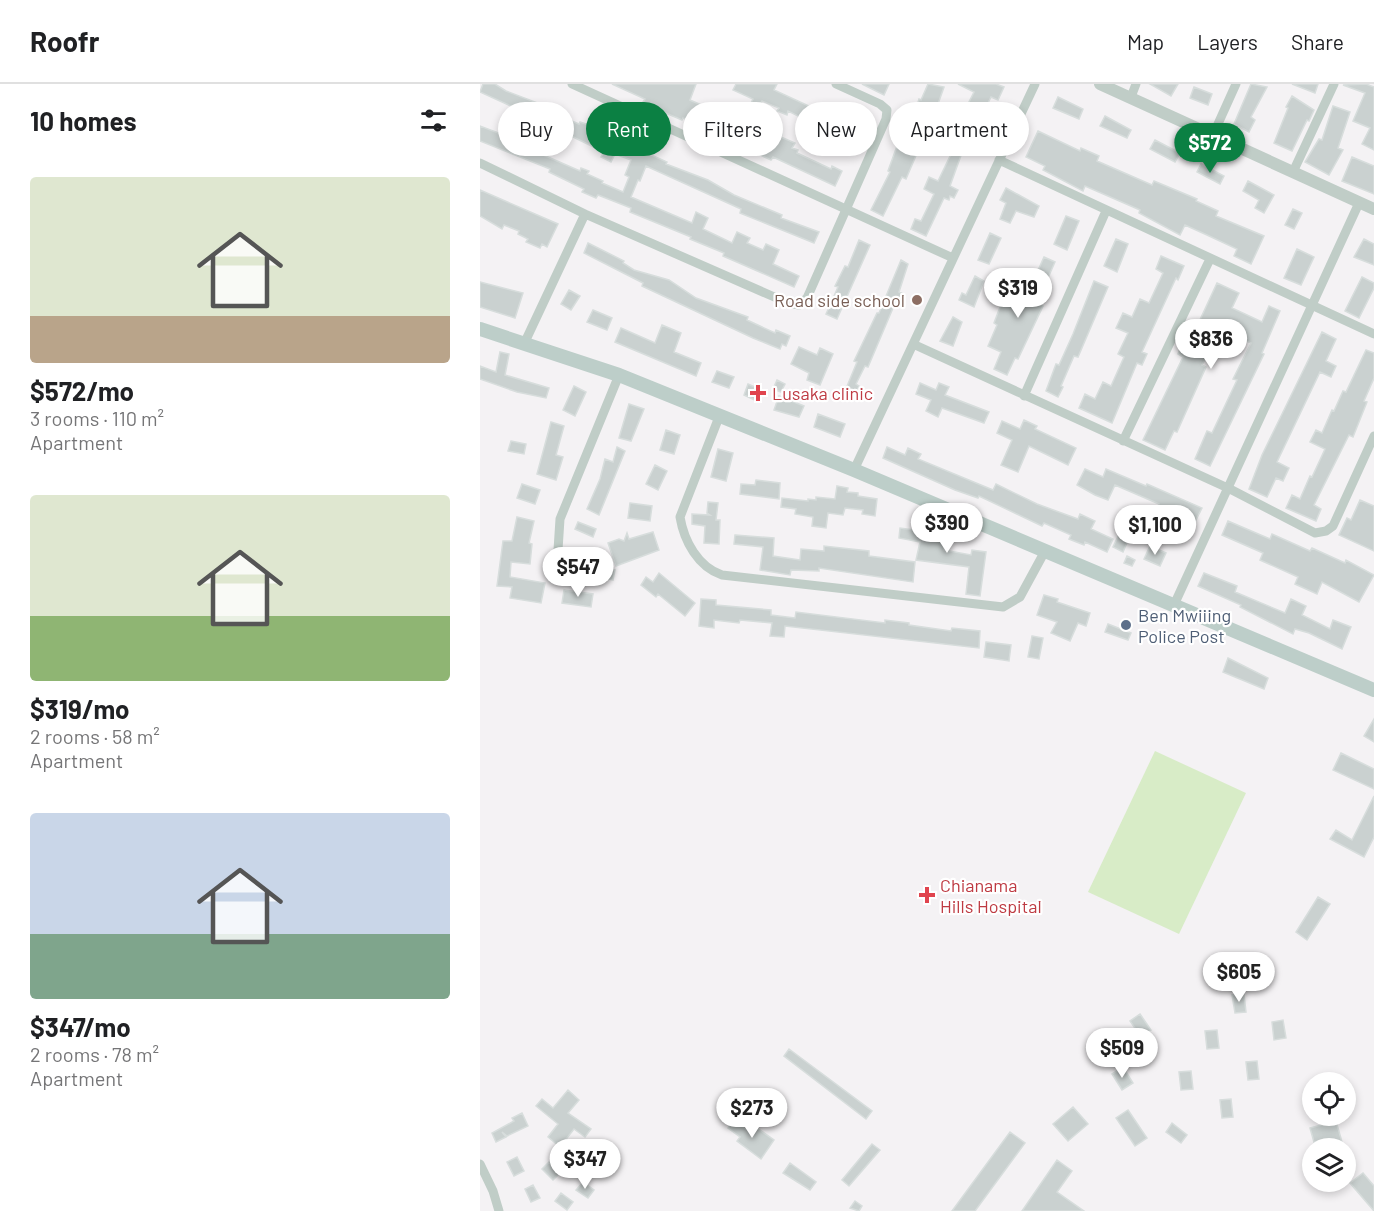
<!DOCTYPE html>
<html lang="en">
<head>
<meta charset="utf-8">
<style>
	body { margin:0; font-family:Barlow,sans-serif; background:#f6f6f6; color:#202124; height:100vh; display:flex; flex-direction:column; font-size:22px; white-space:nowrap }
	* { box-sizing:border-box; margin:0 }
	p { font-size:20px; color:#757577 }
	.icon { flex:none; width:33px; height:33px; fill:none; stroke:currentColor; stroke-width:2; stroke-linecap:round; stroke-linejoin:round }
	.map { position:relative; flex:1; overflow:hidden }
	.panel { display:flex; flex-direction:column; background:#fff; width:480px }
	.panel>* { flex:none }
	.banner { position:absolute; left:18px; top:18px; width:570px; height:54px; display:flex; gap:12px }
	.controls { position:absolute; left:822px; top:988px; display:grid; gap:12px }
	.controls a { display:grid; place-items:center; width:54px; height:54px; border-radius:50%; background:#fff; box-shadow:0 3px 9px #0003; font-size:30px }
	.price { position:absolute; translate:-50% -51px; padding:0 14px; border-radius:21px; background:#fff; color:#222; font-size:20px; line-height:39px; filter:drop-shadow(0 2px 3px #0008) }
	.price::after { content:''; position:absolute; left:50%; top:36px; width:18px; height:14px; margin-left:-9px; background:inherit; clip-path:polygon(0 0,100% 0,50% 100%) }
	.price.active { background:#0b8043; color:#fff }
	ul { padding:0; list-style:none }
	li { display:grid; align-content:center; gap:12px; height:318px; padding:0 30px }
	li span { display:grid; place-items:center; height:186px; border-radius:6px; color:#555 }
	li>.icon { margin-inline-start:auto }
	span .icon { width:108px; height:108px; fill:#fffc; stroke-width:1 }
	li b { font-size:26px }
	h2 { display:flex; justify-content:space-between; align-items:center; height:72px; padding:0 30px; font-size:26px }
	.tag { padding:0 21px; border-radius:27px; background:#fff; box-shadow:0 3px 9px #0003; font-size:21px; line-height:54px }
	.tag.active { background:#0b8043; color:#fff }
	header { display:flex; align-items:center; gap:36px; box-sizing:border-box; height:84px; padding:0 30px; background:#fff; border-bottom:2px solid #e0e0e0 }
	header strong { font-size:28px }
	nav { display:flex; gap:33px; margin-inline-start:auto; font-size:21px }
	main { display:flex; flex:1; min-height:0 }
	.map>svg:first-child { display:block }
	.green { fill:#d8ecc7 }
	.building { fill:#cad1d0; stroke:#d7dddc; stroke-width:1.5 }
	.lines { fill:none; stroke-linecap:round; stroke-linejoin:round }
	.minor { stroke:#c0cdc7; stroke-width:9 }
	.tertiary { stroke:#c0cdc7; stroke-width:12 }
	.secondary { stroke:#bdcec9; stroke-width:14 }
	.education-dot { fill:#8d6e63; stroke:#fff; stroke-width:2 }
	.health-dot { fill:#e0444e; stroke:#fff; stroke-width:2 }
	.service-dot { fill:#5c6f8a; stroke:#fff; stroke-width:2 }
	.labels { text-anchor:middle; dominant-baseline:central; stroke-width:4.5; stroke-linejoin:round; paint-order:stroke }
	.education-label { font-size:18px; fill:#785e54; stroke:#fff; text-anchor:end }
	.health-label { font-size:18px; fill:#be3a42; stroke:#fff; text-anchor:start }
	.service-label { font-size:18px; fill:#4e5e75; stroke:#fff; text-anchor:start }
</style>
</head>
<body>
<header>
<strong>Roofr</strong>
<nav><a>Map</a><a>Layers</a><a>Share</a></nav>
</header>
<main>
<section class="panel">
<h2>10 homes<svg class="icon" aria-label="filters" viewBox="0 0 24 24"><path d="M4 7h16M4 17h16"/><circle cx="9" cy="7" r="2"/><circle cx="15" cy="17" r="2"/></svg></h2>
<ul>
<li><span style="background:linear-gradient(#dfe7d0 75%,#b9a48a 0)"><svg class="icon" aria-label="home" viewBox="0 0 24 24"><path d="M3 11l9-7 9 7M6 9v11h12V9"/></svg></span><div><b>$572/mo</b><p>3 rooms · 110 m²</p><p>Apartment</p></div></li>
<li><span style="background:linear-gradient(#dfe7d0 65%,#8fb573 0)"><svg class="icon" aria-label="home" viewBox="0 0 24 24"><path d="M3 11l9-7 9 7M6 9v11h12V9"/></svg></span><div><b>$319/mo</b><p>2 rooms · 58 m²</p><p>Apartment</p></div></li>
<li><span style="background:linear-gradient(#c9d6e8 65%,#7fa58c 0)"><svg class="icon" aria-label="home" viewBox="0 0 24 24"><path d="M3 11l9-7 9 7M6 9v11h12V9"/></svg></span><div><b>$347/mo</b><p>2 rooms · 78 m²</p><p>Apartment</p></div></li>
</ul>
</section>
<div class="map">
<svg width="894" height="1127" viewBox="0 0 894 1127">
	<rect width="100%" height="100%" fill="#f4f2f4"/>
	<path class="green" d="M675,667l91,42 -67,141 -91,-42z"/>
	<path class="building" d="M3,0h12l11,7 55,21 -1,4 19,8 1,-2 26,9 16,7 -1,3 46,21 -1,2 42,16 26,15 48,20 -1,3 38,14 -5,11 -74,-30 1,-4 -95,-43 -6,15 -2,-1 -7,17 61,26 4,-11 12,6 -5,11 29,14 5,-11 13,6 -3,5 16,7 3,-6 13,6 -6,14 26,12 -5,11 -71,-31 1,-3 -34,-14 1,-2 -61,-25 1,-4 -33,-13 -2,3 -14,-6 2,-3 -35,-17 1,-3 -70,-28v-15l37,14 -1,3 64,28 1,-3 8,3 -2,3 16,7 -1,2 21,9 6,-15 -4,-2 6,-15 -16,-6 -4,8 -10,-5 3,-5 -39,-19 1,-3 -54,-20 1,-3 -33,-15z
		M132,0h84l-6,16 32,14h4l2,-4 8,4 -3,7 31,12 2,-5 16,6 -1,3 14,6 -3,5 6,2 -1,3 34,16 1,-3 10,5 -7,15 -62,-29 -2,3 -15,-7 1,-3 -74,-32 -1,2 -21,-9 -18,-9 2,-3z
		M256,0h41l-3,6 52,24 22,6 1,-2 16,7 -13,29 -16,-7 4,-11 -20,-7 1,-2 -33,-16 -1,4 -10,-4 2,-3 -17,-7 -3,5 -8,-3 2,-4 -20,-9z
		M382,0h27l-5,11z
		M448,0l16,3 -18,51 -17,-7 10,-32 2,1z
		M478,0h38l8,3 -6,13 -7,-3 -14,29 4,2 -5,11 -8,-3 -18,50 8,4 -4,8 -4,-2 -1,4 -5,-2 -18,38 -15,-7 4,-10 6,2 13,-27 -10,-5 5,-12 9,4 14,-29 -7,-3 29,-57z
		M670,0h28l-7,12z
		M771,0l16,3 -16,30 4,3 -6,12 -15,-8z
		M812,0h26l-3,9z
		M886,0l8,3v63l-12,-6 8,-16 -17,-7 12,-28 -22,-8z
		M714,3l18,7 -4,11 -18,-7z
		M812,12l22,14 -5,11 -2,-1 -15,31 -18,-8 14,-35 -2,-1z
		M578,13l25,12 -4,10 -26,-11z
		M853,22l17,6 -12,36 5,2 -14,25 -24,-13 14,-23 3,1z
		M625,32l26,14 -4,8 -27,-12z
		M558,47l42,20 1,-3 18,8 -2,5 55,24 2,-4 43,18 -1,2 22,10 -2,5 48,20 -13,28 -17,-8 3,-7 -30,-14 -22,-10 -5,10 -41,-22 1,-3 -55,-24 -2,5 -40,-21 2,-4 -19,-9z
		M421,51l10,5 -3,7 10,4 -12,28 -4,-2 -19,39 -12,-6 19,-38 -2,-1z
		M675,56l25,13 -5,9 -25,-13z
		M872,73l22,9v28l-32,-13z
		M721,80l23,12 -4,8 -23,-12z
		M768,97l26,14 -10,18 -9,-5 4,-8 -16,-9z
		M526,104l33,18 -5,11 -18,-6 -6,12 -10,-4 6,-16 -6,-3z
		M0,106l78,34 -11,23 -5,-3 -2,4 -14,-6 2,-3 -10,-5 1,-3 -15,-6 -2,4 -22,-13z
		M813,125l9,4 -8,16 -9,-4z
		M586,132l13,5 -12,29 -13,-6z
		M510,149l11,5 -12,26 -11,-4z
		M636,155l12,5 -11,28 -13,-6z
		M884,155l10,5v21l-20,-8z
		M379,156l11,5 -33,74 -11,-5 12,-27 -3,-1 10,-20 3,1z
		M108,159l36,18 -1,2 11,7 35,10 27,18 52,19 -1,3 28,13 1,-3 14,6 -4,10 -4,-2 -2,5 -27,-11 -111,-52 1,-3 -59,-30z
		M817,165l17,8 -13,28 -17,-7z
		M681,172l23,10 -6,14 -2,-2 -34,74 5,2 -5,11 -5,-2 -25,60 -33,-15 6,-14 10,5 8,-17 8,4 13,-29 -6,-3 10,-21 -12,-5 7,-15 9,4 8,-18 9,4 14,-30 -7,-4z
		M564,173l11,5 -18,41 6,3 -25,53 -3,-1 -8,17 -13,-6 7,-17 -13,-6 9,-21 -3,-2 14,-37 19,9z
		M421,176l7,4 -9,28 5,2 -4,9 -4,-2 -28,66 -3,-1 -9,18 3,2 -4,9 -10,-4 12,-29 -3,-1 23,-48h2z
		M495,192l9,5 -10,26 -15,-7 3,-7 4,2z
		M882,193l12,6v5l-15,30 -14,-7z
		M614,197l14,6 -30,70 -4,-1 -13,30 2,1 -5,10 -12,-6 10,-27 3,1 14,-31z
		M0,198l43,11 -8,25 -35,-11z
		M737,199l22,10 -7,15 30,14 7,-16 11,5 -18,42 2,1 -54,112 -15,-7 12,-28 5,2 25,-53 -4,-1 18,-36 -30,-13 -19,35 4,2 -29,65 -3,-1 -9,19 -22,-10 40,-83 -5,-3 5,-13 4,2 9,-20 2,1z
		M89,206l11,6 -9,14 -10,-6z
		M113,226l19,8 -5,12 -20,-8z
		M473,233l9,5 -9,24 -13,-5z
		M182,241l19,8 -7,19 27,11 -5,13 -81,-34 6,-14 34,15z
		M842,248l14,7 -10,22 10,5 -5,11 -11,-5 -43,90 12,6 -6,13 -7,-3 -9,19 -18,-8 13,-34z
		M319,263l18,8 3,-7 13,6 -13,31 -13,-5 2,-7 -18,-9z
		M886,266l8,3v25l-10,23 3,1 -14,35 -4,-2 -35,70 7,4 -5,12 -30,-13 6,-13 8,4 10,-23 2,1 13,-28 -15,-7 6,-12 6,3 10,-23 2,1 9,-20 3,1z
		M20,268l9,2 -4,21 44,13 -3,10 -29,-6 -37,-13v-13l16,6z
		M237,287l17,6 -5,11 -17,-6z
		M297,296l8,4 -4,8 -8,-3z
		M440,299l16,7 3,-7 10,4 -4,8 44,17 -5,11 -42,-15 -4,9 -12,-6 5,-11 -15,-6z
		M268,300l16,7 -5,11 -15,-7z
		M94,302l12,6 -11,24 -12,-6z
		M299,312l25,10 -5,11 -25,-7z
		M149,320l15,5 -13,32 -12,-3z
		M338,330l27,10 -5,13 -26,-10z
		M544,336l13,6 -2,3 41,19 -8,17 -39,-19 -11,26 -17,-7 11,-25 -15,-7 5,-12 18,8z
		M71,338l13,4 -8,29 7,2 -7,23 -19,-6z
		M186,346l14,5 -6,19 -14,-4z
		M31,357l15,3 -2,10 -16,-3z
		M137,363l8,4 -26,64 -12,-6 13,-30 5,-20 8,3z
		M407,363l18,8 3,-7 13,6 -3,5 75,31 3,-6 41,20 41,15 2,-5 15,7 -4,8 22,10 -6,13 -22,-10 -1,3 -15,-6 2,-4 -27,-12 -2,3 -63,-30 -1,2 -23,-8 -72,-32z
		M238,365l15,4 -7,28 -15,-4z
		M175,381l12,6 -9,19 -12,-6z
		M605,385l18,8 3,-8 40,17 1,-2 55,24 -9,18 -19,-9 -8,17 -17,-8 10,-22 -44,-19 -7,15 -13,-5 -18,-10z
		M276,396l24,3 -1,16 -39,-5 1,-10 14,1z
		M42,400l18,6 -5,14 -18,-6z
		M357,402l11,2 -1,4 11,1v3l19,3 -2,17 -13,-2 1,-4 -18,-2 -2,7 -15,-2 -2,15 -14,-2 1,-9 -18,-3 1,-5 -15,-2 1,-9 26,3v-2l8,1v-3l19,2z
		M880,416l14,6v45l-35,-16 8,-17 4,2z
		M228,418l10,1 -2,17h4l-1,24 -15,-1 1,-17 -13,-2v-10l18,1 -3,-2z
		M150,419l22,3 -2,15 -22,-3z
		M37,433l17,4 -5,22 3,1 -2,20 -19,-2 -1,15 35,6 -4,20 -31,-5 2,-11 -15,-1 6,-45h9z
		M748,437l42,18 2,-5 38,17 2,-3 33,15 1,-3 28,15 -15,27 -37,-20 -5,12 -22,-10 3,-7 -38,-17 3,-7 -41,-18z
		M98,438l18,7 -3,8 -18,-8z
		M443,438l24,6 -3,22 27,5 1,-5 14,2 -6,44 -14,-2 3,-27 -53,-7 4,-18 -21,-4 1,-10 22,3z
		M644,440l18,8 -5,9 -8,-3 -6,14 -10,-5z
		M173,448l6,18 -43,16 -8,-23 11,-4 5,2 3,-8 2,6z
		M255,451l39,3 -1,18 27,4 1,-11 23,2v-5l45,5v5l46,6 -2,20 -94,-14v3l-28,-1 -1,5 -30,-5 3,-23 -29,-3z
		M670,462l16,7 -6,13 -16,-7z
		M96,470h13l-1,18h-13z
		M647,472l8,4 -3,6 -8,-3z
		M127,485l8,1 -2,10 -8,-2z
		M179,489l36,30 -10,13 -27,-22 -2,3 -15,-12 5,-8 7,5z
		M724,489l33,13 -2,6 50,21 6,-14 15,7 -4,9 28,14 3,-9 18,7 -9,22 -33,-16 -14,-4 -2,5 -53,-27 1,-2 -43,-19z
		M84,506l29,4 -2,13 -29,-4z
		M564,511l14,4 -1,3 33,11 -4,13 -8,-3 -8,18 -19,-8 6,-11 -20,-7z
		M221,515l15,1v5l55,5v5l24,3 1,-6 89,11v-3l24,3v2l42,6 1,-3 28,3 -1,17 -194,-22 -1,11 -14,-1 2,-13 -32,-3 -1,3 -25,-3v8l-15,-2z
		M628,540l23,9 -3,7 -23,-8z
		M552,552l11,2 -4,21 -11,-2z
		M506,558l25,3 -2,16 -25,-4z
		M748,574l40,20 -4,11 -41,-17z
		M894,635v23l-10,-6z
		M861,669l33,16v20l-41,-19z
		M894,712v41l-10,20 -34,-18 6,-9 16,10z
		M838,813l12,7 -23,36 -11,-8z
		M764,910l2,18 -11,1 -3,-18z
		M660,930l11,16 -10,7 -11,-16z
		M803,936l3,18 -12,2 -2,-18z
		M737,946l2,18 -12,1 -2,-18z
		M309,965l83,62 -6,8 -82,-63z
		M777,977l2,18 -11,1 -2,-18z
		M643,983l10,16 -11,7 -10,-16z
		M711,987l2,18 -12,1 -2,-18z
		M88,1006l11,10 -11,13 23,16 -6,8 -11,-8 -14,18 -12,-10 10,-13 -22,-18 6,-7 11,9z
		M751,1015l2,18 -11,1 -2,-18z
		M593,1023l15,17 -20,17 -15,-17z
		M648,1026l19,28 -12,8 -19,-28z
		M42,1029l6,13 -21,10 -5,-4 4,5 -10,5 -4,-9 22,-12 -2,-3z
		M253,1036l13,9 4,-6 24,17 -13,19 -24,-18 3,-4 -12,-9z
		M856,1037l8,28h-20l-2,-9 -8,2 -4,-14z
		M692,1039l15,12 -6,8 -15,-11z
		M530,1048l15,11 -50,68h-23z
		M392,1060l8,6 -31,36 -7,-6z
		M37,1073l7,14 -10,5 -7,-14z
		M577,1076l15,11 -15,21 27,19h-62z
		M69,1078l11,11 -7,7 -11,-11z
		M310,1079l26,19 -6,8 -27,-17z
		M883,1089l11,13v25l-24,-28z
		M103,1098l11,8 -6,8 -12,-8z
		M53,1101l7,13 -9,4 -6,-13z
		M81,1109l12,9 -6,8 -12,-9z
		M375,1117l7,5 -3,5 -9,-3z"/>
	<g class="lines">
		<path class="minor" d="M92,0l381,174
			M651,13l5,-13
			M733,51l23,-51
			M519,76l375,174
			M0,79l105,51 203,89 11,2 8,-7 79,-179 1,-9 -7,-6 -44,-20
			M813,88l41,-88
			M44,260l61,-130
			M433,260l317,145 85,44 11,-2 7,-5 41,-90
			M544,312l82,-185
			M239,333l-39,100c4,24 18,50 42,58l281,32 17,-10 25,-46
			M643,357l87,-182
			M374,386l181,-386
			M78,466l2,-31 59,-144
			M694,521l185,-402
			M0,1080l13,27 6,20"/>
		<path class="tertiary" d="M620,0l274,125"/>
		<path class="secondary" d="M0,245l139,46 235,95 520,220"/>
	</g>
	<circle class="education-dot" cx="437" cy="216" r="6"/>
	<g class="health-dot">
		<path d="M275 300h6v6h6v6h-6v6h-6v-6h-6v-6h6z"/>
		<path d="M444 802h6v6h6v6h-6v6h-6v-6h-6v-6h6z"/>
	</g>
	<circle class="service-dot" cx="646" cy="541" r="6"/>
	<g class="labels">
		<g class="education-label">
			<text x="425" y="216">Road side school</text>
		</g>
		<g class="health-label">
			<text x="292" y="309">Lusaka clinic</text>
			<text x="460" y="801">Chianama<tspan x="460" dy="21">Hills Hospital</tspan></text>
		</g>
		<g class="service-label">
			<text x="658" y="531">Ben Mwiiing<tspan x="658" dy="21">Police Post</tspan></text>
		</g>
	</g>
</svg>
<div class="controls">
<a><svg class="icon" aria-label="locate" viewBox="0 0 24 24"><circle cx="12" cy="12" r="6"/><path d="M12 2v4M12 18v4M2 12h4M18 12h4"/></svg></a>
<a><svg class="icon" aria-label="layers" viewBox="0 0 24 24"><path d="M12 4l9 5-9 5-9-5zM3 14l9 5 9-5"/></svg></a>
</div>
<b class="price active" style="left:730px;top:90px">$572</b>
<b class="price" style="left:538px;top:235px">$319</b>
<b class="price" style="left:731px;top:286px">$836</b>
<b class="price" style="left:467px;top:470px">$390</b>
<b class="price" style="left:675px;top:472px">$1,100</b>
<b class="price" style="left:98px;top:514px">$547</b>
<b class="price" style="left:759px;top:919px">$605</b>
<b class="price" style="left:642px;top:995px">$509</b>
<b class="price" style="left:272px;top:1055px">$273</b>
<b class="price" style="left:105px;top:1106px">$347</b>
<div class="banner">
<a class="tag">Buy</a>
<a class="tag active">Rent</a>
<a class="tag">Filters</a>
<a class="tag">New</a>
<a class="tag">Apartment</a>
</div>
</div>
</main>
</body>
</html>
